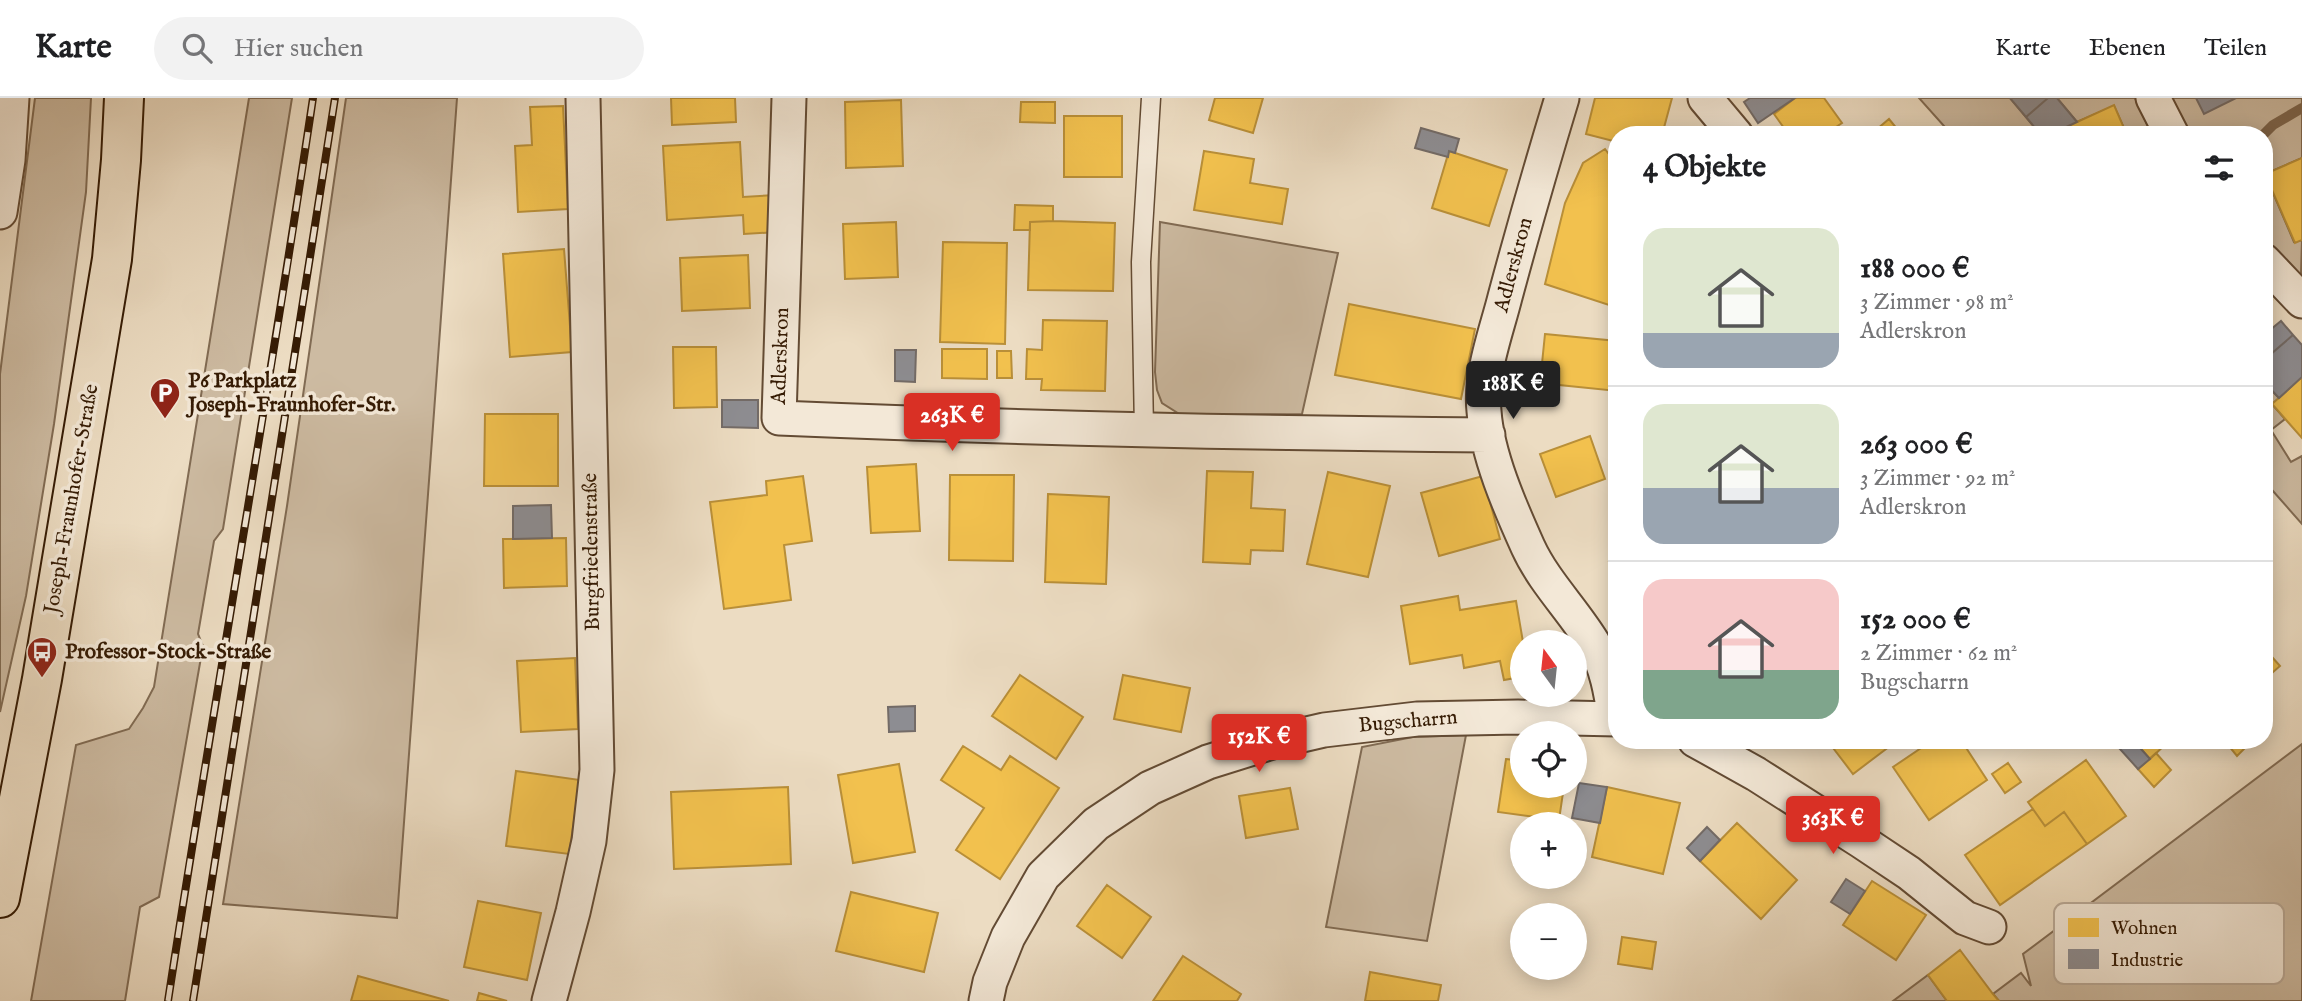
<!DOCTYPE html>
<html lang="de">
<head>
<meta charset="utf-8">
<style>
	body { margin:0; font-family:"IM FELL English",serif; background:#f2f2f2; color:#202124; height:100vh; display:flex; flex-direction:column; font-size:26px; white-space:nowrap }
	* { box-sizing:border-box; margin:0 }
	p { font-size:23px; color:#757577 }
	.icon { flex:none; width:38px; height:38px; fill:none; stroke:currentColor; stroke-width:2; stroke-linecap:round; stroke-linejoin:round }
	.map { position:relative; flex:1; overflow:hidden }
	.details { position:absolute; left:1608px; top:28px; width:665px; height:623px; display:flex; flex-direction:column; background:#fff; border-radius:28px; box-shadow:0 4px 18px #0003 }
	.details>* { flex:none }
	.needle { width:46px; rotate:345deg }
	.fabs { position:absolute; left:1510px; top:532px; display:grid; gap:14px }
	.fabs a { display:grid; place-items:center; width:77px; height:77px; border-radius:50%; background:#fff; box-shadow:0 4px 18px #0003; font-size:35px }
	.price { position:absolute; translate:-50% -60px; padding:0 16px; border-radius:7px; background:#d93025; color:#fff; font-size:23px; line-height:46px; filter:drop-shadow(0 2px 4px #0008) }
	.price::after { content:''; position:absolute; left:50%; top:42px; width:21px; height:16px; margin-left:-10px; background:inherit; clip-path:polygon(0 0,100% 0,50% 100%) }
	.price.selected { background:#222; color:#fff }
	ul { padding:0; list-style:none }
	li { display:flex; align-items:center; gap:21px; height:175px; padding:0 35px }
	li+li { border-top:2px solid #e0e0e0 }
	li span { display:grid; place-items:center; flex:none; width:196px; height:140px; border-radius:21px; color:#555 }
	li>.icon { margin-inline-start:auto }
	span .icon { width:84px; height:84px; fill:#fffc; stroke-width:1 }
	li b { font-size:30px }
	h2 { display:flex; justify-content:space-between; align-items:center; height:84px; padding:0 35px; font-size:30px }
	header { display:flex; align-items:center; gap:42px; box-sizing:border-box; height:98px; padding:0 35px; background:#fff; border-bottom:2px solid #e0e0e0 }
	header strong { font-size:33px }
	nav { display:flex; gap:38px; margin-inline-start:auto; font-size:24px }
	.search { width:490px; height:63px; background:#f2f2f2; display:flex; align-items:center; gap:18px; box-sizing:border-box; padding:0 24px; border-radius:38px; color:#757577; font-size:26px }
	.map>svg:first-child { display:block }
	.green { fill:#cdbba2; stroke:#816b53; stroke-width:2 }
	.homes { fill:#f2c14e; stroke:#b98f38; stroke-width:2 }
	.industry { fill:#8d8d92; stroke:#736b67; stroke-width:2 }
	.lines { fill:none; stroke-linecap:round; stroke-linejoin:round }
	.stream { stroke:#7e674f; stroke-width:10 }
	.lane-casing { stroke:#634b34; stroke-width:21 }
	.street-casing { stroke:#634b34; stroke-width:37 }
	.primary-casing { stroke:#351b04; stroke-width:42 }
	.lane { stroke:#f3e8d7; stroke-width:18 }
	.street { stroke:#f3e8d7; stroke-width:33 }
	.primary { stroke:#ecdcc2; stroke-width:38 }
	.rail-casing { stroke:#351b04; stroke-width:8 }
	.rail { stroke:#f3e8d7; stroke-width:5; stroke-dasharray:16; stroke-linecap:butt }
	.labels { text-anchor:middle; dominant-baseline:central; stroke-width:7; stroke-linejoin:round; paint-order:stroke }
	.street-label { font-size:21px; fill:#351b04; stroke:#f3e8d7 }
	.poi-label { font-size:21px; font-weight:bold; fill:#351b04; stroke:#f3e8d7; text-anchor:start }
	.key { fill:#f3e8d7; stroke:#baaa98; stroke-width:2 }
	.key-label { font-size:19px; fill:#351b04 }
</style>
</head>
<body>
<header>
<strong>Karte</strong>
<div class="search"><svg class="icon" aria-label="search" viewBox="0 0 24 24"><circle cx="10" cy="10" r="6"/><path d="M15 15l6 6"/></svg>Hier suchen</div>
<nav><a>Karte</a><a>Ebenen</a><a>Teilen</a></nav>
</header>
<div class="map">
<svg width="2302" height="903" viewBox="0 0 2302 903">
	<rect width="100%" height="100%" fill="#ecdcc2"/>
	<filter id="stains"><feTurbulence type="fractalNoise" baseFrequency=".00286" numOctaves="4"/><feColorMatrix values="0 0 0 0 .2 0 0 0 0 .09 0 0 0 0 .02 0 0 0 .5 -.17"/></filter>
	<radialGradient id="worn" r=".72"><stop offset=".6" stop-color="#630" stop-opacity="0"/><stop offset="1" stop-color="#630" stop-opacity=".3"/></radialGradient>
	<path class="green" d="M35,0h56l-5,94 -32,232 -28,172 -26,116v-338z
		M249,0h43l-69,431 -9,12 -16,93 5,12 -44,251 -19,10 -15,94h-94l45,-256 53,-16 14,-21 11,-21z
		M346,0h111l-60,820 -174,-14 64,-398z
		M1919,0h91l31,37h-89z
		M2057,0h78l17,37h-25l-13,-29 -37,16z
		M2169,0h133v60l-37,16 29,68 8,-2 -1,34 -9,-1 -27,-29 -1,-109h-77z
		M1160,124l178,31 -36,161 -121,1 -19,-12 -5,-13 -2,-18z
		M2264,284l15,16 -7,6 13,15 -14,11 20,32 11,-6v68l-37,-42z
		M1466,637l-39,206 -101,-14 36,-180 51,-10z
		M2302,646v257h-303l-6,-7 28,-21 10,13 -8,-32z
		M1928,877l19,26h-54z"/>
	<path class="homes" d="M671,0h64l1,24 -64,3z
		M1215,0h48l-10,35 -44,-13z
		M1595,0h77l-10,37h-45v7l-31,-8z
		M1795,0h29l18,25 -18,12h-35l-15,-21z
		M901,2l2,66 -57,2 -1,-66z
		M1021,4h34v21l-35,-1z
		M2114,7l13,30h-78l28,-13z
		M563,8l5,103 -50,3 -3,-66 17,-1 -2,-38z
		M1064,18h58v61h-58z
		M1889,21l13,16h-32z
		M740,44l3,55 33,-2 2,37 -34,2 -1,-19 -76,5 -4,-74z
		M1605,51l12,16v42l-2,4 2,6v87l-5,2 -67,-22 20,-81 18,-40z
		M1204,53l50,8 -4,24 38,6 -6,35 -88,-14z
		M1449,53l58,19 -18,56 -57,-18z
		M2302,60v82l-7,3 -30,-69z
		M1015,107l38,1v15l-23,1v8h-16z
		M1053,123l62,2 -2,68 -85,-1 2,-68z
		M896,124l2,55 -53,2 -2,-55z
		M943,144l64,1 -2,101 -65,-2z
		M564,151l8,103 -62,5 -7,-103z
		M748,157l2,53 -68,3 -2,-53z
		M2264,194l8,8 -8,6z
		M1349,206l126,25 -14,70 -126,-24z
		M1043,222l64,1 -2,70 -64,-1 1,-11h-16l1,-30 15,1z
		M1545,236l72,7v50l-77,-8z
		M673,249h43l1,60 -43,1z
		M942,251h45v30l-45,-1z
		M997,253h14l1,27h-15z
		M2302,279v61l-30,-34z
		M485,316h73v72h-74z
		M1590,338l15,43 -49,18 -16,-43z
		M916,366l4,67 -49,2 -4,-66z
		M1207,373l46,1 -2,36 34,2 -2,41 -32,-1 -1,14 -47,-2z
		M1328,374l62,14 -22,91 -61,-13z
		M950,377h64l-1,86 -64,-1z
		M803,378l9,65 -28,4 7,55 -67,9 -14,-107 57,-7 -1,-14z
		M1483,378l17,63 -61,17 -18,-63z
		M1048,396l61,3 -3,87 -61,-2z
		M566,440l1,48 -63,2 -1,-49z
		M1617,458v17l-8,-11z
		M1458,498l2,14 56,-9 7,41 -1,13h-4l3,22 -17,3 -4,-19 -36,7 -2,-13 -52,9 -9,-58z
		M2264,550l16,18 -16,14z
		M575,560l3,71 -57,3 -4,-71z
		M1020,577l63,42 -27,42 -64,-43z
		M1123,577l67,13 -9,44 -67,-13z
		M1827,642h71l-45,34z
		M1933,642h28l26,40 -58,40 -36,-53z
		M2133,642h37l-20,19z
		M2224,642h20l4,5 -11,11z
		M963,648l38,24 9,-14 49,32 -59,91 -44,-29 28,-42 -43,-28z
		M2156,655l15,17 -17,17 -16,-18z
		M1506,661l16,2v25h42l-5,34 -61,-8z
		M2086,662l40,56 -39,28 -23,-32 -19,14 -17,-24z
		M2008,665l13,19 -16,11 -13,-19z
		M899,666l16,88 -62,11 -15,-88z
		M516,673l64,9 -11,74 -63,-8z
		M788,689l3,77 -117,5 -3,-77z
		M1607,689l73,16 -17,71 -71,-17z
		M1290,690l8,41 -52,9 -7,-42z
		M2033,711l12,17 19,-14 23,32 -87,61 -35,-50z
		M1737,725l60,57 -36,39 -61,-58z
		M1872,783l54,34 -30,45 -53,-35z
		M1107,787l44,32 -29,41 -45,-32z
		M851,794l87,21 -14,59 -88,-21z
		M478,803l63,12 -14,67 -63,-13z
		M1622,839l34,5 -4,27 -34,-5z
		M1960,852l33,44 6,7h-52l-19,-26z
		M1183,858l58,38 -4,7h-84z
		M1370,874l71,13 -3,16h-73z
		M358,878l91,25h-98z
		M479,895l28,8h-30z"/>
	<path class="industry" d="M1750,0h45l-37,25 -14,-21z
		M2010,0h38l-22,19z
		M2048,0h9l20,24 -28,13h-8l-15,-18z
		M2196,0h40l-32,16z
		M1421,30l38,11 -4,14 -6,-2 -1,6 -33,-9z
		M2281,223l12,14 -29,25v-25z
		M2293,237l9,10v32l-23,21 -15,-16v-22z
		M895,252h21l-1,32 -20,-1z
		M722,302h36v28l-36,-1z
		M551,407l1,33 -39,1v-33z
		M915,608v25l-26,1 -1,-25z
		M2130,642h3l17,19 -12,10 -18,-20z
		M1579,685l28,4 -7,36 -28,-5z
		M1707,729l13,13 -20,21 -13,-13z
		M1846,781l19,12 -15,23 -19,-12z"/>
	<g class="lines">
		<path class="stream" d="M2263,37l10,-10 29,-17"/>
		<g class="lane-casing">
			<path id="lane" d="M1144,333l-3,-169 10,-164"/>
		</g>
		<g class="street-casing">
			<path id="street" d="M789,0l-10,320c236,10 472,15 709,17
				M1562,0c-20,66 -39,132 -57,199 -9,36 -25,76 -21,114 3,44 26,96 44,136 16,35 45,63 65,96 14,24 18,50 22,76
				M1705,0l31,37
				M2153,0l19,37
				M0,114l8,-52 4,-62
				M2264,163l38,40
				M1695,642l61,34 105,67 48,32 56,45 24,9
				M549,903l24,-89 16,-71 8,-71 -14,-672
				M986,903l4,-19 18,-45 35,-61 53,-52 54,-36 58,-26 64,-20 52,-12 93,-11 101,-2 99,2"/>
		</g>
		<g class="primary-casing">
			<path id="primary" d="M0,800l42,-219 70,-420 9,-99 3,-62"/>
		</g>
		<use href="#lane" class="lane"/>
		<use href="#street" class="street"/>
		<use href="#primary" class="primary"/>
		<g class="rail-casing">
			<path id="rail" d="M168,903c46,-301 100,-601 145,-903
				M193,903l142,-903"/>
		</g>
		<use href="#rail" class="rail"/>
	</g>
	<defs>
		<g id="parking-pin" transform="scale(1.575)"><path d="M0 17L-7.5 6A9.5 9.5 0 1 1 7.5 6Z" fill="#8f2418" stroke="#f3e8d7"/><path d="M-3.5-5.5H1a3.5 3.5 0 0 1 0 7H-1V5.5H-3.5ZM-1-3.4V-.6H.8a1.4 1.4 0 0 0 0-2.8Z" fill="#fff"/></g>
		<g id="bus-pin" transform="scale(1.575)"><path d="M0 17L-7.5 6A9.5 9.5 0 1 1 7.5 6Z" fill="#8f2418" stroke="#f3e8d7"/><path d="M-5-6H5V4H4V6H2V4H-2V6H-4V4H-5ZM-3.5-4V0h7V-4ZM-3.5 1.2v1.5H-2V1.2ZM2 1.2v1.5H3.5V1.2Z" fill="#fff"/></g>
	</defs>
	<g fill-rule="evenodd">
		<use href="#parking-pin" x="165" y="295"/>
		<use href="#bus-pin" x="42" y="554"/>
	</g>
	<g class="labels">
		<g class="street-label">
			<text transform="translate(1514 167) rotate(-75)">Adlerskron</text>
			<text transform="translate(781 258) rotate(-88)">Adlerskron</text>
			<text transform="translate(72 401) rotate(-80)">Joseph-Fraunhofer-Straße</text>
			<text transform="translate(592 454) rotate(-91)">Burgfriedenstraße</text>
			<text transform="translate(1408 624) rotate(-5)">Bugscharrn</text>
		</g>
		<g class="poi-label">
			<text x="188" y="283">P6 Parkplatz<tspan x="188" dy="24">Joseph-Fraunhofer-Str.</tspan></text>
			<text x="65" y="554">Professor-Stock-Straße</text>
		</g>
	</g>
	<rect x="2054" y="805" width="230" height="81" rx="10" class="key"/>
	<rect x="2068" y="820" width="31" height="19" fill="#f2c14e"/>
	<rect x="2068" y="851" width="31" height="20" fill="#8d8d92"/>
	<g class="key-label">
		<text x="2111" y="836">Wohnen</text>
		<text x="2111" y="868">Industrie</text>
	</g>
	<rect width="100%" height="100%" filter="url(#stains)"/>
	<rect width="100%" height="100%" fill="url(#worn)"/>
</svg>
<div class="fabs">
<a><svg class="needle" viewBox="-14 -14 28 28"><path d="M0-13l5 13h-10z" fill="#e53935"/><path d="M0 13l5-13h-10z" fill="#757577"/></svg></a>
<a><svg class="icon" aria-label="locate" viewBox="0 0 24 24"><circle cx="12" cy="12" r="6"/><path d="M12 2v4M12 18v4M2 12h4M18 12h4"/></svg></a>
<a>+</a>
<a>−</a>
</div>
<b class="price selected" style="left:1513px;top:323px">188K €</b>
<b class="price" style="left:952px;top:355px">263K €</b>
<b class="price" style="left:1259px;top:676px">152K €</b>
<b class="price" style="left:1833px;top:758px">363K €</b>
<section class="details">
<h2>4 Objekte<svg class="icon" aria-label="filters" viewBox="0 0 24 24"><path d="M4 7h16M4 17h16"/><circle cx="9" cy="7" r="2"/><circle cx="15" cy="17" r="2"/></svg></h2>
<ul>
<li><span style="background:linear-gradient(#dfe7d0 75%,#9aa5b1 0)"><svg class="icon" aria-label="home" viewBox="0 0 24 24"><path d="M3 11l9-7 9 7M6 9v11h12V9"/></svg></span><div><b>188 000 €</b><p>3 Zimmer · 98 m²</p><p>Adlerskron</p></div></li>
<li><span style="background:linear-gradient(#dfe7d0 60%,#9aa5b1 0)"><svg class="icon" aria-label="home" viewBox="0 0 24 24"><path d="M3 11l9-7 9 7M6 9v11h12V9"/></svg></span><div><b>263 000 €</b><p>3 Zimmer · 92 m²</p><p>Adlerskron</p></div></li>
<li><span style="background:linear-gradient(#f6c9c9 65%,#7fa58c 0)"><svg class="icon" aria-label="home" viewBox="0 0 24 24"><path d="M3 11l9-7 9 7M6 9v11h12V9"/></svg></span><div><b>152 000 €</b><p>2 Zimmer · 62 m²</p><p>Bugscharrn</p></div></li>
</ul>
</section>
</div>
</body>
</html>
